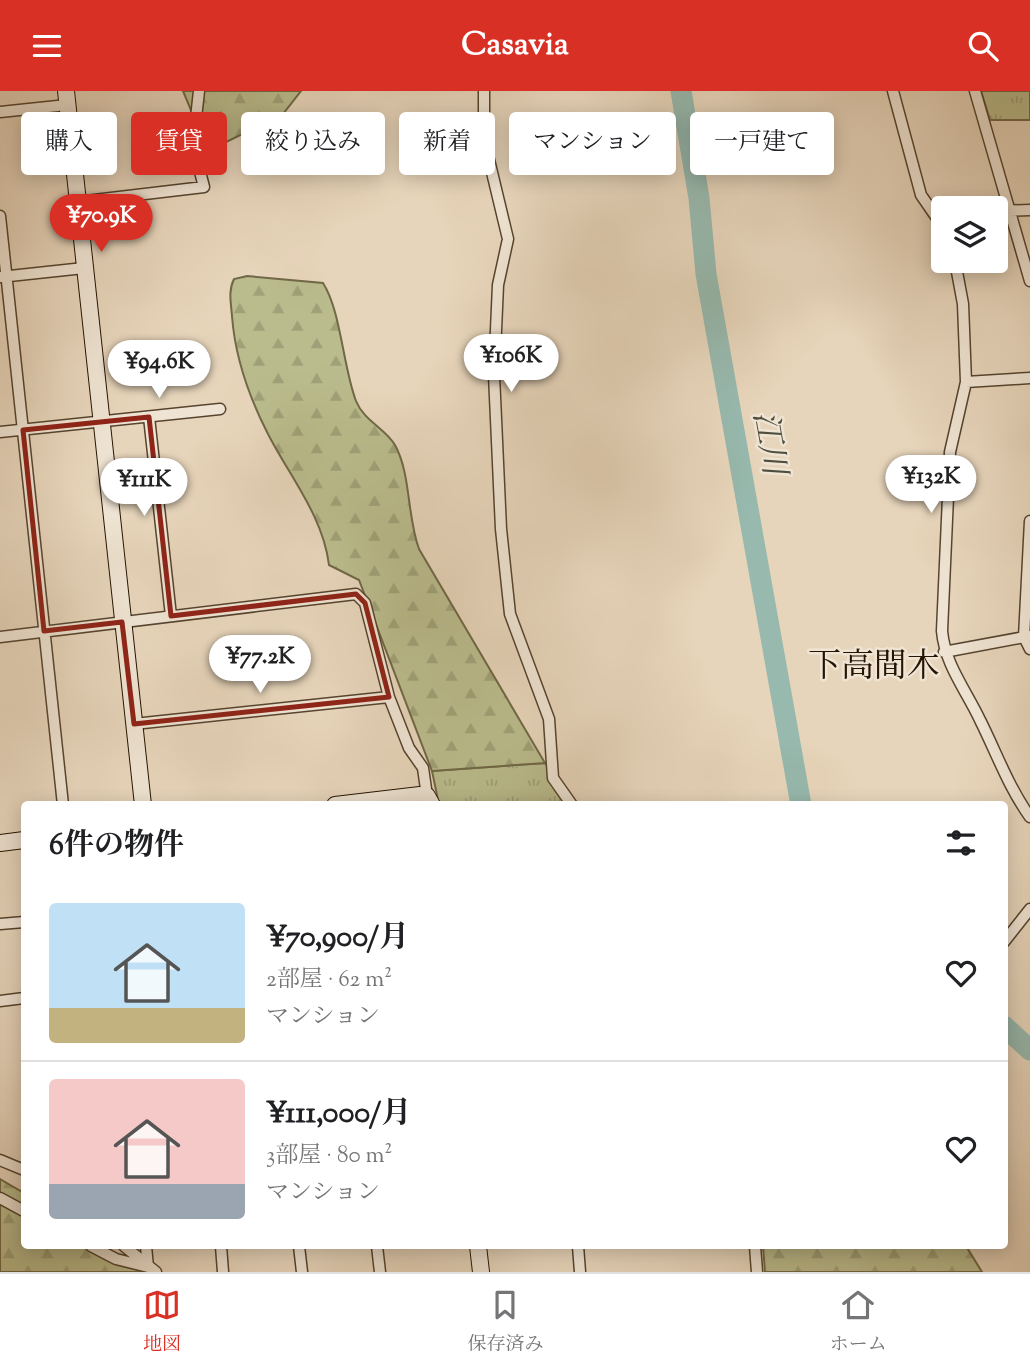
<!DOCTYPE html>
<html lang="ja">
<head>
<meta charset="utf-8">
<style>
	body { margin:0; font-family:"Sorts Mill Goudy","Noto Serif JP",serif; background:#f2f2f2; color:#202124; height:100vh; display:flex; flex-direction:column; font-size:26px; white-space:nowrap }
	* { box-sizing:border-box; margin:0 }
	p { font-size:23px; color:#757577 }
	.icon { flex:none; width:38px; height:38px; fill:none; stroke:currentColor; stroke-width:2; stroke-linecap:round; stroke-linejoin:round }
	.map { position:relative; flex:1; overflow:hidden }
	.panel { position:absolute; left:21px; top:710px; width:987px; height:448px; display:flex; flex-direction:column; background:#fff; border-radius:7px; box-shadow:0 4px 18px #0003 }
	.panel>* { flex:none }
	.top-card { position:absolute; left:21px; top:21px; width:989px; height:63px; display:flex; gap:14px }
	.tools { position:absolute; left:931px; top:105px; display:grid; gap:14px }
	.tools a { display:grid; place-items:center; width:77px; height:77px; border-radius:7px; background:#fff; box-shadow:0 4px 18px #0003; font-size:35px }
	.price { position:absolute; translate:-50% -60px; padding:0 16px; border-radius:24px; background:#fff; color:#222; font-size:23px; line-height:46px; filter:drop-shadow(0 2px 4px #0008) }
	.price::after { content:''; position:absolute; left:50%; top:42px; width:21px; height:16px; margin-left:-10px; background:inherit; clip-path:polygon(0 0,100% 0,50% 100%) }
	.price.active { background:#d93025; color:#fff }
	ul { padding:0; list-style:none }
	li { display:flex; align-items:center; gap:21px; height:175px; padding:0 28px }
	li+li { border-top:2px solid #e0e0e0 }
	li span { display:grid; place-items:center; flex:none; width:196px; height:140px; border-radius:7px; color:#555 }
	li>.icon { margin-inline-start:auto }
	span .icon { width:84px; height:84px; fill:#fffc; stroke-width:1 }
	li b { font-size:30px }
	h2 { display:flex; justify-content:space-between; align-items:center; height:84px; padding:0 28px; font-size:30px }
	.chip { padding:0 24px; border-radius:7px; background:#fff; box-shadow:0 4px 18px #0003; font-size:24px; line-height:63px }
	.chip.active { background:#d93025; color:#fff }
	header { display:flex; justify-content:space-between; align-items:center; height:91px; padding:0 28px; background:#d93025; color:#fff; font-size:32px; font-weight:700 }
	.menu { display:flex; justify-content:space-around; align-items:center; height:98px; border-top:2px solid #e0e0e0; background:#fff; font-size:19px; color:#757577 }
	.menu a { display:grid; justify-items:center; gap:4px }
	.menu .active { color:#d93025 }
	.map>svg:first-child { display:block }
	.grass { fill:url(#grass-tufts); stroke:#706846; stroke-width:2 }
	.forest { fill:url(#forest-firs); stroke:#706846; stroke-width:2 }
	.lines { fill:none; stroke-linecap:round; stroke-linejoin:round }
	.river { stroke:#97b9ae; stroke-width:21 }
	.street-casing { stroke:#56442f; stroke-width:13 }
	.secondary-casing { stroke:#251400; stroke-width:18 }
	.street { stroke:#efe4d3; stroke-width:10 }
	.secondary { stroke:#efe4d3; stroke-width:16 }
	.marked { fill:none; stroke:#8f2418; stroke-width:5; stroke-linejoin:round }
	.labels { text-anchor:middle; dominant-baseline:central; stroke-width:5; stroke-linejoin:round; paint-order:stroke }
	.water-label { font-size:32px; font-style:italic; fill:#4d4e3d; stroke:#efe4d3 }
	.quarter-label { font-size:33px; fill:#251400; stroke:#efe4d3 }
</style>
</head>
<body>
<header><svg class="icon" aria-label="menu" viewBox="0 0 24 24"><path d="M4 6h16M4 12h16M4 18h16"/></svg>Casavia<svg class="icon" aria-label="search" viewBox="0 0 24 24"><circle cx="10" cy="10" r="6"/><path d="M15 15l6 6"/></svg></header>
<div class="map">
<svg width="1030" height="1181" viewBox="0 0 1030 1181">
	<defs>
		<pattern id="grass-tufts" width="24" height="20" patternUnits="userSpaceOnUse" patternTransform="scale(1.75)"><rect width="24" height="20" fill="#babc8d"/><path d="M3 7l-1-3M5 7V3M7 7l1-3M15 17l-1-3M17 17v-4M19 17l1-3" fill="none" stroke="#a0a178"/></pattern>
		<pattern id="forest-firs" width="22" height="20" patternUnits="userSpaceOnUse" patternTransform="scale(1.75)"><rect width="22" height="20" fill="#babc8d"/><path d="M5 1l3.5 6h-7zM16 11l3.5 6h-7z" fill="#a0a178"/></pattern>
	</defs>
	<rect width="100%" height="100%" fill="#e7d5bb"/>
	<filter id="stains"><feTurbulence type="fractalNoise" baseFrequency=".00286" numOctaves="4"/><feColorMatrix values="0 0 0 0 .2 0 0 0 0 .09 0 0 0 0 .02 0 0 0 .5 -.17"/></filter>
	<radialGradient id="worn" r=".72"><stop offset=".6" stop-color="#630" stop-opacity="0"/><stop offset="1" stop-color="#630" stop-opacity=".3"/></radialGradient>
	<path class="grass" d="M981,0h49v29h-40z
		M545,672l29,42h-135l-7,-34z"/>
	<path class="forest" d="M183,0h118l-18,23 -75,37z
		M247,185l76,7c18,28 20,84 33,118 8,20 29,27 39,44 16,29 12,72 24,104l126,214 -113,8 -73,-191 -30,-15c-6,-49 -39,-88 -61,-131 -19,-37 -33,-77 -36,-118 -1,-13 -4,-25 2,-37z
		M0,1088l24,14v53h80l36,26h-140z
		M763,1155h203l16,26h-217z"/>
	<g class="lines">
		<path class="river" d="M681,0l18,107 7,76 95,531
			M1004,935l26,24"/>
		<g class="street-casing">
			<path id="street" d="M484,0v48l24,100 -10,46 -4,90 7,154 9,85 39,105 4,59 19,27
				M893,0l28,104 22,32
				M975,0l55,190
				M0,21l67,-7
				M77,111l127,-15 -11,-42 6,-54
				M996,120l34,-1
				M0,125l63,589
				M955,170l8,43 3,78 -16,70 -8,179c3,34 24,59 38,89 17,34 28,66 50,97
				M0,186l84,-9
				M966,291l64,-4
				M149,326l22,199
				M0,341l220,-23
				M1030,430l-6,116 6,12
				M0,546l356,-43 9,9 24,94 20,51 14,20 4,28
				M944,561l86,-16
				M134,633l255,-27
				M0,833l24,-2
				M1004,851l26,-33
				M0,910l24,-3
				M0,1069l24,10
				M0,1107l24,13
				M91,1155l25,13 32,8
				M124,1155l32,26
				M146,1155l2,21
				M221,1155l2,26
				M299,1155l3,26
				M377,1155l3,26
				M578,1155l2,26
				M755,1155l2,26"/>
		</g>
		<g class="secondary-casing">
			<path id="secondary" d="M66,0l77,714
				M335,714l85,-10 7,1 5,9
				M0,752l24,-3
				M478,1155l3,26"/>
		</g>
		<use href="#street" class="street"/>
		<use href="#secondary" class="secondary"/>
	</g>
	<path class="marked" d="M149,326l22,199 185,-22 9,9 24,94 -255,27 -12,-102 -78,9 -21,-201z"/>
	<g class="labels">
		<g class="water-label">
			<text transform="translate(768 352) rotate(80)">江川</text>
		</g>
		<g class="quarter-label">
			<text x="874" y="577">下高間木</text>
		</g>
	</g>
	<rect width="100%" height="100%" filter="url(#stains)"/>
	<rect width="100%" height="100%" fill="url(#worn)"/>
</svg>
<div class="tools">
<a><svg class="icon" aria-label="layers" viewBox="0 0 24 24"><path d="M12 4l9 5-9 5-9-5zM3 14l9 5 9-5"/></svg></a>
</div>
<b class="price active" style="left:101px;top:163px">¥70.9K</b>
<b class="price" style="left:511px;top:303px">¥106K</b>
<b class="price" style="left:159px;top:309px">¥94.6K</b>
<b class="price" style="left:931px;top:424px">¥132K</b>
<b class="price" style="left:144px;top:427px">¥111K</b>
<b class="price" style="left:260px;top:604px">¥77.2K</b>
<div class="top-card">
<a class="chip">購入</a>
<a class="chip active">賃貸</a>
<a class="chip">絞り込み</a>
<a class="chip">新着</a>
<a class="chip">マンション</a>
<a class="chip">一戸建て</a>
</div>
<section class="panel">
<h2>6件の物件<svg class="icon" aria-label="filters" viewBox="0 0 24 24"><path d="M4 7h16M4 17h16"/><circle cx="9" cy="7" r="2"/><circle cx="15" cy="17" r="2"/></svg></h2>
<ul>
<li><span style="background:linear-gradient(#bfe0f5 75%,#c2b280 0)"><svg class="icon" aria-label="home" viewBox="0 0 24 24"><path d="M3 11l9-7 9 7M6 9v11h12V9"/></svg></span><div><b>¥70,900/月</b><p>2部屋 · 62 m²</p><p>マンション</p></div><svg class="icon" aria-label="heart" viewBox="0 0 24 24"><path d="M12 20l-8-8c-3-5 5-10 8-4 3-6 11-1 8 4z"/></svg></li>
<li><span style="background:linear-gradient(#f6c9c9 75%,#9aa5b1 0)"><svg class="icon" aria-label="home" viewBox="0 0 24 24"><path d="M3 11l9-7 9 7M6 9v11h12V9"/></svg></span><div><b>¥111,000/月</b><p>3部屋 · 80 m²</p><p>マンション</p></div><svg class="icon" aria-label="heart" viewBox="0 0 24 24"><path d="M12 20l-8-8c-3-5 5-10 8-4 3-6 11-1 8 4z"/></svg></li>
</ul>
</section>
</div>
<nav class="menu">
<a class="active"><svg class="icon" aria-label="map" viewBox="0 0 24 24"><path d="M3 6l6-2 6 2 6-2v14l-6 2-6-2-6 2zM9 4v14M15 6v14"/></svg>地図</a>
<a><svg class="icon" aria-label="saved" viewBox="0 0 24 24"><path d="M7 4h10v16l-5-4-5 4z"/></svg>保存済み</a>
<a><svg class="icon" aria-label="home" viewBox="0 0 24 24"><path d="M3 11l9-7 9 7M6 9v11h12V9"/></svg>ホーム</a>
</nav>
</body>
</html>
